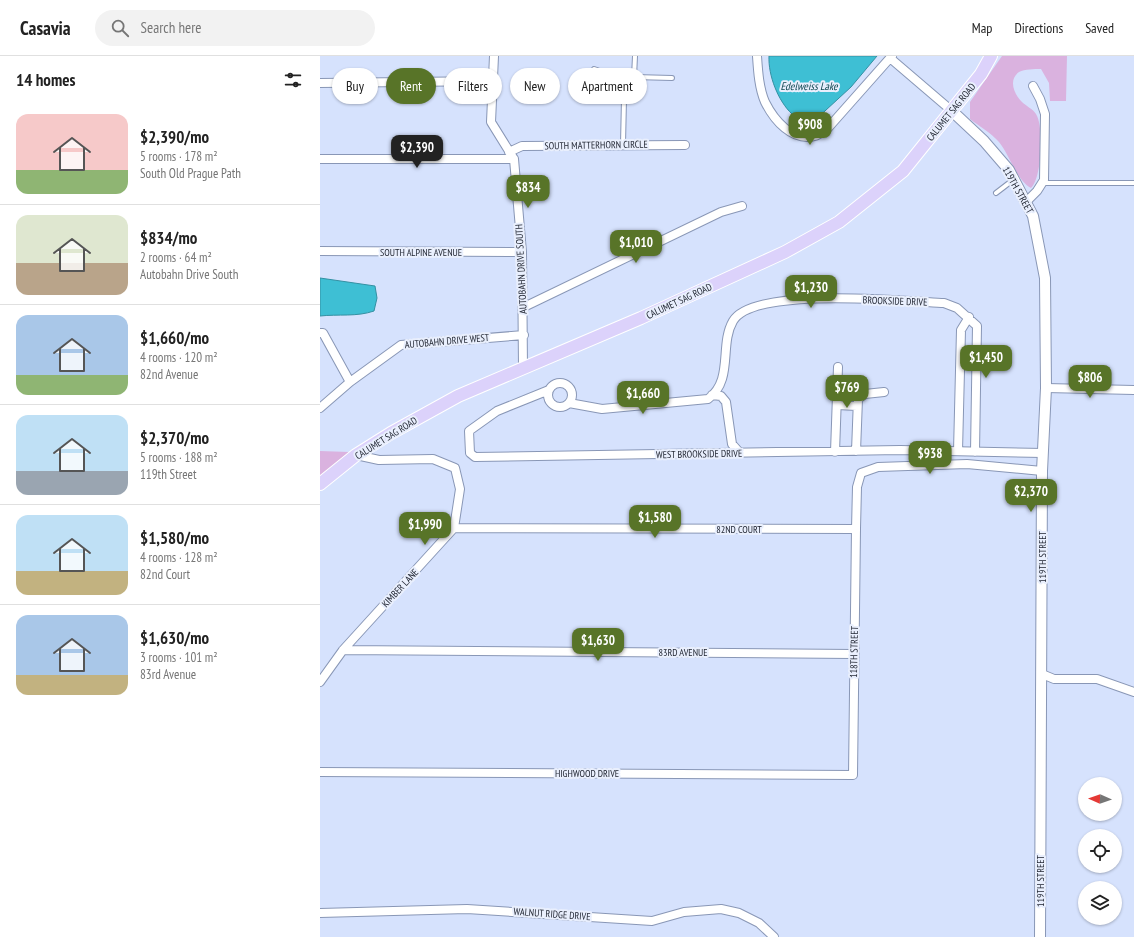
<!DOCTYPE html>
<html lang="en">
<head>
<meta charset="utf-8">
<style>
	body { margin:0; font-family:"PT Sans Narrow",sans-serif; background:#f2f2f2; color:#222; height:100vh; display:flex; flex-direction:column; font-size:15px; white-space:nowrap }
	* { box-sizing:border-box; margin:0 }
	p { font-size:13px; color:#767676 }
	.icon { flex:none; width:22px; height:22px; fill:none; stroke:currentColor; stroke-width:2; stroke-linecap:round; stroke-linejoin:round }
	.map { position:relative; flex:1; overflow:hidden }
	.sheet { display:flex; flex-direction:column; background:#fff; width:320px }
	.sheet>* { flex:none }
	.banner { position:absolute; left:12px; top:12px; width:380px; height:36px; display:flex; gap:8px }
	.needle { width:26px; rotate:272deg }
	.buttons { position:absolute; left:758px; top:721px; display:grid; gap:8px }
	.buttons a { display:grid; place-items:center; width:44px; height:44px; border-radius:50%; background:#fff; box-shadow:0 1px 3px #0004; font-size:20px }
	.price { position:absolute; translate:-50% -34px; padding:0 9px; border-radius:8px; background:#587428; color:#fff; font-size:13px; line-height:26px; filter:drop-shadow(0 1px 2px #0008) }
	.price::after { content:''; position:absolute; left:50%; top:24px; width:12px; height:9px; margin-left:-6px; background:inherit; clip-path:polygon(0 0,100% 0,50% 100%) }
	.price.on { background:#222; color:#fff }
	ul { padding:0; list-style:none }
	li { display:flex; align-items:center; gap:12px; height:100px; padding:0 16px }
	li+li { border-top:1px solid #e0e0e0 }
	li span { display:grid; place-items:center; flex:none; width:112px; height:80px; border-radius:12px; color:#555 }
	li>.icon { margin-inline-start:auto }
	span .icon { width:48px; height:48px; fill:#fffc; stroke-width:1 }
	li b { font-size:17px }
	h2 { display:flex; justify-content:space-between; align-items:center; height:48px; padding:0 16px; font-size:17px }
	.tag { padding:0 14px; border-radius:18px; background:#fff; box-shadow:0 1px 3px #0004; font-size:14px; line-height:36px }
	.tag.on { background:#587428; color:#fff }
	header { display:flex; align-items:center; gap:24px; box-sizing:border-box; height:56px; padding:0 20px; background:#fff; border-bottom:1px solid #e0e0e0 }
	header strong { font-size:19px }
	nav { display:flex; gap:22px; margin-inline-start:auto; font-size:14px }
	.search { width:280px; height:36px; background:#f2f2f2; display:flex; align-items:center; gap:10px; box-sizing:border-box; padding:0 14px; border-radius:22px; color:#767676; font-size:15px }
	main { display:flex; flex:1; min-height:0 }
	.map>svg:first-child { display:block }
	.green { fill:#dab2df }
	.water { fill:#3ebfd4; stroke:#3490a2 }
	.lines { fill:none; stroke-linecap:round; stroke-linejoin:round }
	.service-casing { stroke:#8997b6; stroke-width:6 }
	.minor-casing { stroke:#8997b6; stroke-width:10 }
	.tertiary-casing { stroke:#8997b6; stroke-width:12 }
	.primary-casing { stroke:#fff; stroke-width:14 }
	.service { stroke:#fff; stroke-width:4 }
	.minor { stroke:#fff; stroke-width:8 }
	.tertiary { stroke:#fff; stroke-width:10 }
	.primary { stroke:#dcd2fb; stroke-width:12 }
	.labels { text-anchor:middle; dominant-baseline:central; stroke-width:4; stroke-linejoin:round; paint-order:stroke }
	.street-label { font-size:10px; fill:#1d222e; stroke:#e9effd }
	.water-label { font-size:11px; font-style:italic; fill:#0f4750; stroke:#e9effd }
</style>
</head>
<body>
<header>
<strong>Casavia</strong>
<div class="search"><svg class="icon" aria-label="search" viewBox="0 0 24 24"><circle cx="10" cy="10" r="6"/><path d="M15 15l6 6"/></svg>Search here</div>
<nav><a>Map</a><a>Directions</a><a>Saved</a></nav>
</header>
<main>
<section class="sheet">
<h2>14 homes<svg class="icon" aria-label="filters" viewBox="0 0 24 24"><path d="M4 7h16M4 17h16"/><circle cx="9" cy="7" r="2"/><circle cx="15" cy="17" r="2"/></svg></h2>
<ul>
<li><span style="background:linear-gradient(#f6c9c9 70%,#8fb573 0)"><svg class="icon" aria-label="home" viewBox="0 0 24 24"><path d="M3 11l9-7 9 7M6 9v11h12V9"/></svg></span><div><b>$2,390/mo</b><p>5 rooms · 178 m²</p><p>South Old Prague Path</p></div></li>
<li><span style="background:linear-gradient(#dfe7d0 60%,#b9a48a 0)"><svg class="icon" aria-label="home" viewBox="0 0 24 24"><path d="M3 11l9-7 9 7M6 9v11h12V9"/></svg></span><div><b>$834/mo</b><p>2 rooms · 64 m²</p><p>Autobahn Drive South</p></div></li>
<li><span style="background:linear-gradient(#a9c7e8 75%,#8fb573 0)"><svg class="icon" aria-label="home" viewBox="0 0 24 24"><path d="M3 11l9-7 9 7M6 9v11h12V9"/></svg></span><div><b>$1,660/mo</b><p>4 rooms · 120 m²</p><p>82nd Avenue</p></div></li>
<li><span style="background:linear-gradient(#bfe0f5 70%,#9aa5b1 0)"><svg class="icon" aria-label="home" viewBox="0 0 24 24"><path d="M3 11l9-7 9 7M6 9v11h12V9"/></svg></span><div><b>$2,370/mo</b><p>5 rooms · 188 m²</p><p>119th Street</p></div></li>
<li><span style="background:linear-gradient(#bfe0f5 70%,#c2b280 0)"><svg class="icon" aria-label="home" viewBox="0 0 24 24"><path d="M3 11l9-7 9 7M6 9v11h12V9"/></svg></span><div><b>$1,580/mo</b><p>4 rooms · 128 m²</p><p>82nd Court</p></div></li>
<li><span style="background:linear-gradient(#a9c7e8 75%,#c2b280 0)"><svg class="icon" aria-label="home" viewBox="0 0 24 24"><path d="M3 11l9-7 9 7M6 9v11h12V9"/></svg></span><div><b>$1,630/mo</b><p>3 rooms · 101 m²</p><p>83rd Avenue</p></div></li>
</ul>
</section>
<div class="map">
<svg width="814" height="881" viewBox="0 0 814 881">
	<rect width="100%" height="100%" fill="#d6e2fd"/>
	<path class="green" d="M682,0h65l-1,45h-16l-1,-18 -8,-14c-7,0 -16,0 -22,3 -11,8 -5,22 3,30 4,4 11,7 14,12 8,12 6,64 -5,74 -14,-7 -22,-34 -32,-46 -8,-9 -20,-16 -29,-23v-17z
		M0,395l29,1 -29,24z"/>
	<path class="water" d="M449,0h108l-26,31 -38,35c-7,-2 -15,-3 -21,-8 -14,-13 -24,-39 -23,-58z
		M0,222l55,8 2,12 -3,13c-17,6 -36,3 -54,5z"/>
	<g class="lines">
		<g class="service-casing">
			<path id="service" d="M274,13l25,9 15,-1 1,-21
				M314,21l38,1
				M303,88l1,-45
				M722,127h92
				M676,137l17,-13"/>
		</g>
		<g class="minor-casing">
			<path id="minor" d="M174,0l-3,66 23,37 8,93 1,116
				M437,0c1,15 2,32 8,46 9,18 27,40 50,34 4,-1 9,-6 13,-8l62,-70
				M572,0l-2,2 62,53
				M0,27l173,-2
				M189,96l13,-6 163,-1
				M0,103h194
				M706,146l11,-11 7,-11 1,-66 -5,-15 -7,-13
				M0,195l202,1
				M204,251l197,-95 21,-6
				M0,277h3l27,49
				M228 339a12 12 0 1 1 24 0a12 12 0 1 1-24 0Z
				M726,332l88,2
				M229,334l-52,21 -28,20 1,22 5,4 425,-7 143,3
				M392,339l9,1 5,6 6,42 8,9
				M249,347l33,6 106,-10c26,-19 11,-54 25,-78 20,-35 173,-20 211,-18l13,5 20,18 -2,126
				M517,349l20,1
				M0,352l30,-26 51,-37 123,-10
				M536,395l2,-52 7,-5 19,-2
				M638,395l3,-121 8,-13
				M515,396l3,-85
				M134,472l402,1
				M23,594l511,4
				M722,618l12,5h43l37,13
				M0,626l23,-32 111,-122 6,-39 -5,-21 -22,-9 -54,1 -23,-5
				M0,716l533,3 3,-246 1,-42 4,-14 17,-6 89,-3 75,7
				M0,857l147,-4 185,12 32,-9 37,-3 18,4 20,10 15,14"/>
		</g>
		<g class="tertiary-casing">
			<path id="tertiary" d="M632,55l32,30 25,29 24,46 12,62 1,110 -4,83 -2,466"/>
		</g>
		<g class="primary-casing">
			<path id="primary" d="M0,428l36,-29 35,-22 67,-37 183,-78 144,-66 54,-30 64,-51 78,-97 10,-18"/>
		</g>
		<use href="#service" class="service"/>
		<use href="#minor" class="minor"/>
		<use href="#tertiary" class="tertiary"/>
		<use href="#primary" class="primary"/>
	</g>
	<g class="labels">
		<g class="street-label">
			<text transform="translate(631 56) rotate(-51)">CALUMET SAG ROAD</text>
			<text transform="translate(276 89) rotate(-1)">SOUTH MATTERHORN CIRCLE</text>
			<text transform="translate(698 134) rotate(61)">119TH STREET</text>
			<text x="101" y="196">SOUTH ALPINE AVENUE</text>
			<text transform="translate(201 213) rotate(-93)">AUTOBAHN DRIVE SOUTH</text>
			<text transform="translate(359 245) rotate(-25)">CALUMET SAG ROAD</text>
			<text transform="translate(575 245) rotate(2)">BROOKSIDE DRIVE</text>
			<text transform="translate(127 285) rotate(-5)">AUTOBAHN DRIVE WEST</text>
			<text transform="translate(66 382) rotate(-32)">CALUMET SAG ROAD</text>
			<text transform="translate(379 398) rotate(-1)">WEST BROOKSIDE DRIVE</text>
			<text x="419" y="473">82ND COURT</text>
			<text transform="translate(722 501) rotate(-90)">119TH STREET</text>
			<text transform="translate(80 532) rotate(-47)">KIMBER LANE</text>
			<text x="363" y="596">83RD AVENUE</text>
			<text transform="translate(534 596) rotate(-89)">118TH STREET</text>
			<text x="267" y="717">HIGHWOOD DRIVE</text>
			<text transform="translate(720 825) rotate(-90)">119TH STREET</text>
			<text transform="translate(232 858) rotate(4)">WALNUT RIDGE DRIVE</text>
		</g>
		<g class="water-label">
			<text x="489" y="30">Edelweiss Lake</text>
		</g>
	</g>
</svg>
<div class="buttons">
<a><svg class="needle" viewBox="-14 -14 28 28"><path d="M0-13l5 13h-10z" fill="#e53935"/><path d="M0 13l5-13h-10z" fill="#767676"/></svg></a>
<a><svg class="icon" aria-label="locate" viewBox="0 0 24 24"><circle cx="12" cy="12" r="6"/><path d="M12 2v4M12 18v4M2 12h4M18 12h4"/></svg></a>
<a><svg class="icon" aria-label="layers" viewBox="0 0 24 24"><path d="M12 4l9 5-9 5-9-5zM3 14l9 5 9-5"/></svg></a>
</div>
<b class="price" style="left:490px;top:90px">$908</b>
<b class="price on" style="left:97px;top:113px">$2,390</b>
<b class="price" style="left:208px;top:153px">$834</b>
<b class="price" style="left:316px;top:208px">$1,010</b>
<b class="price" style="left:491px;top:253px">$1,230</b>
<b class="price" style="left:666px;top:323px">$1,450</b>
<b class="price" style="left:770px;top:343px">$806</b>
<b class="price" style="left:527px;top:353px">$769</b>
<b class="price" style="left:323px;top:359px">$1,660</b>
<b class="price" style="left:610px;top:419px">$938</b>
<b class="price" style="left:711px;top:457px">$2,370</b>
<b class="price" style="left:335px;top:483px">$1,580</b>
<b class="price" style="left:105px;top:490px">$1,990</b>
<b class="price" style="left:278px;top:606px">$1,630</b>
<div class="banner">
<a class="tag">Buy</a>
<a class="tag on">Rent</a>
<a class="tag">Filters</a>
<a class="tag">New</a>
<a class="tag">Apartment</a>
</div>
</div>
</main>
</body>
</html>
